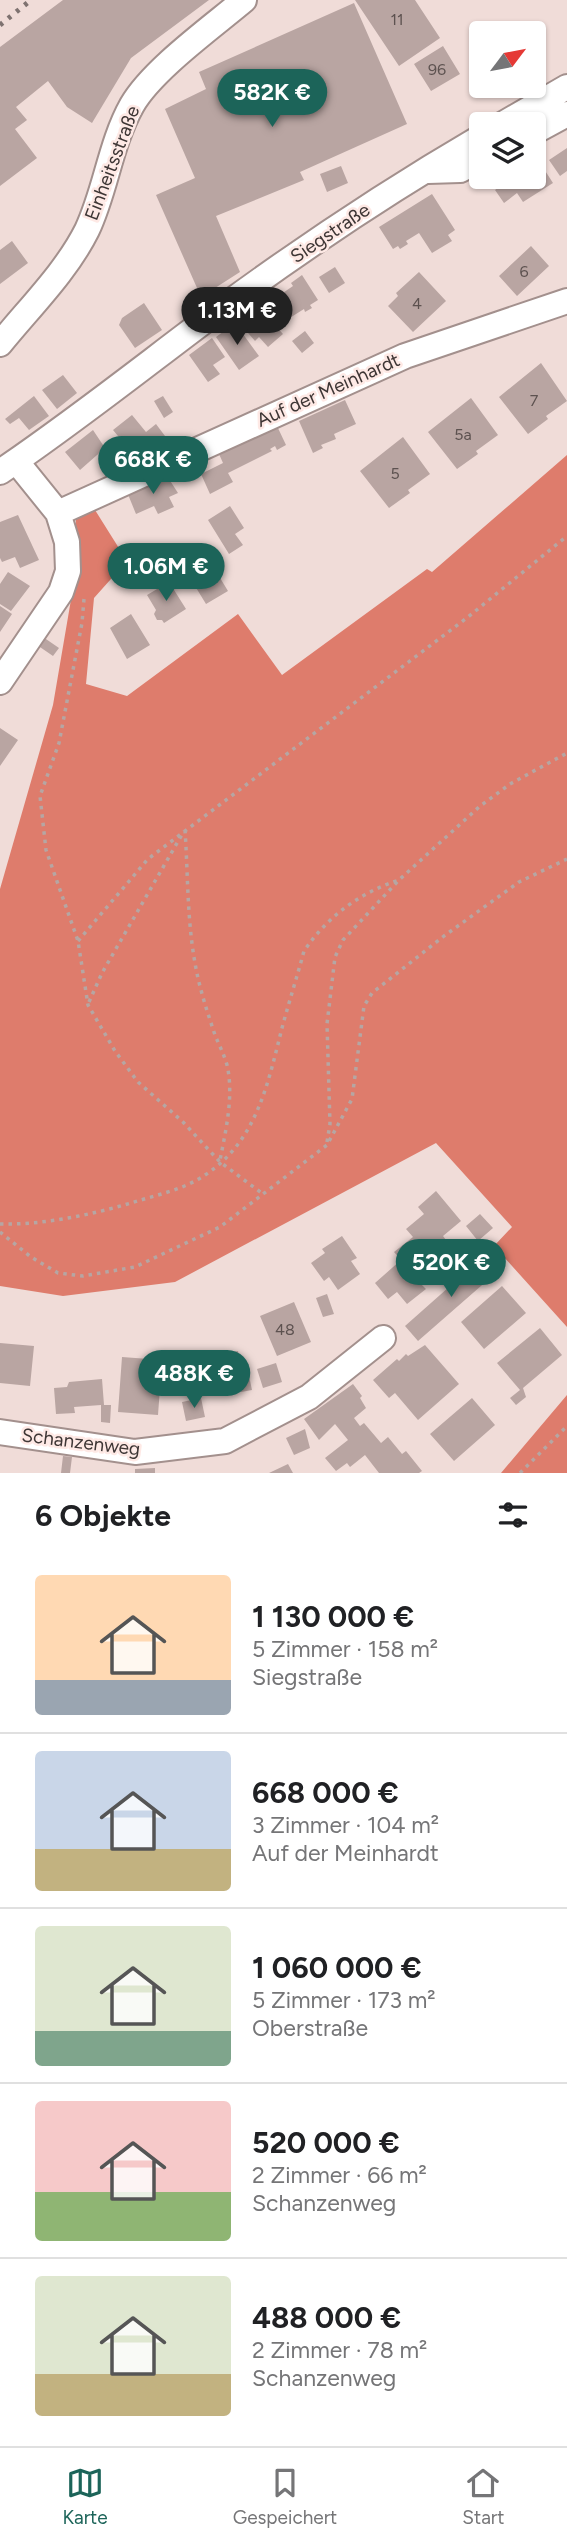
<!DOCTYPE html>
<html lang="de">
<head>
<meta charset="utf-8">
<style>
	body { margin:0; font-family:Figtree,sans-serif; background:#f2f2f2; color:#202124; height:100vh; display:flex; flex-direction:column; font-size:26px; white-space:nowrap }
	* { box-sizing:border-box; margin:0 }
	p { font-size:23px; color:#757577 }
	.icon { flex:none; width:38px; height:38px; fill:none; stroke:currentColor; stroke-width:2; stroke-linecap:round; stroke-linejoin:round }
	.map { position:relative; height:1473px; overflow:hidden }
	.panel { display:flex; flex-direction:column; background:#fff; flex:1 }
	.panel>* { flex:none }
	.needle { width:46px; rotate:58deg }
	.buttons { position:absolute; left:469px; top:21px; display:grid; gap:14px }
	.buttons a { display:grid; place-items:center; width:77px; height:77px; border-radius:7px; background:#fff; box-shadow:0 2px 5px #0004; font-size:35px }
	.price { position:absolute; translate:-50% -60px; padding:0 16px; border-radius:24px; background:#1c6459; color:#fff; font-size:23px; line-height:46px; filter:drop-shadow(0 2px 4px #0008) }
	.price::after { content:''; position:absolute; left:50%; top:42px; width:21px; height:16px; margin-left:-10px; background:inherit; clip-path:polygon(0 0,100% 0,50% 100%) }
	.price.current { background:#222; color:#fff }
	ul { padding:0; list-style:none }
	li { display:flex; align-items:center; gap:21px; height:175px; padding:0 35px }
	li+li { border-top:2px solid #e0e0e0 }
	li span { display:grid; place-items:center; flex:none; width:196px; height:140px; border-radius:7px; color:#555 }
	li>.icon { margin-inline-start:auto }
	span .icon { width:84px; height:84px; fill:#fffc; stroke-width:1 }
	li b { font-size:30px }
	h2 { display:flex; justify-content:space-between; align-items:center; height:84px; padding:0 35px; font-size:30px }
	.tab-bar { display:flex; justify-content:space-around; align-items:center; height:98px; border-top:2px solid #e0e0e0; background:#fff; font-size:19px; color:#757577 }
	.tab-bar a { display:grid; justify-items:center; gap:4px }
	.tab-bar .current { color:#1c6459 }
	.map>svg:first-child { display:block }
	.forest { fill:#de7c6c }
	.building { fill:#b9a5a2 }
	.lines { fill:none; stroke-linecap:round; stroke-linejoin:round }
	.minor-casing { stroke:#a3908d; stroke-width:28 }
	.path { stroke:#b6a6a3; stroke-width:3.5; stroke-dasharray:3.5 5; stroke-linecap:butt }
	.minor { stroke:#fff; stroke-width:24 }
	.rail { stroke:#7e7270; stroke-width:5; stroke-dasharray:3.5 7; stroke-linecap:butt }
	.labels { text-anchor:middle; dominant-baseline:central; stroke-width:5; stroke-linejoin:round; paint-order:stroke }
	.number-label { font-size:16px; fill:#5d5250 }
	.street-label { font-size:19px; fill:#3e3635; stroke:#fee9e5 }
</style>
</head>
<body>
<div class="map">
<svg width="567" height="1473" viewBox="0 0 567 1473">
	<rect width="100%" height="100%" fill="#f0dcd8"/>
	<path class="forest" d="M567,455v872l-73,-81 18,-19 -76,-84 -261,139 -112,14 -63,-10v-397l53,-184 21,-123 2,-64 19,-8 32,51 -33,37 -8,86 41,12 111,-82 44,61 145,-106 5,3z
		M567,1395v78h-66z"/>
	<path class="building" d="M63,0h146l-78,58 -39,65 -25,-16 -19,-26 -32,26 11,13 -12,9 22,29 -37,28v-139z
		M355,0h60l25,38 -41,28z
		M354,3l53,121 -107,48 4,8 -88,36 24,56 -39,25 -45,-102 39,-17 -30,-69 41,-20 -7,-17z
		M443,46l17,28 -29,17 -17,-27z
		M567,148v23l-7,5 -11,-16z
		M534,163l4,6 4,-3 11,17 -30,19 -6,-9 -13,10 -9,-13 17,-13h22z
		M341,166l7,17 -21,9 -7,-18z
		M432,194l23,36 -7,5 4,6 -20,12 -13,-20 -13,8 2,3 -8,5 -2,-3 -5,3 -14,-22z
		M12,241l16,22 -28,21v-34z
		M531,246l18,20 -32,30 -18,-20z
		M335,267l10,16 -16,10 -10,-16z
		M419,272l27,29 -33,31 -25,-26 10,-10 -2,-3z
		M302,275l16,25 -8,5 2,3 -7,4 -1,-3 -16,10 -14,-20 19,-13 -2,-3z
		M144,303l18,27 -27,18 -16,-23 3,-7z
		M261,310l22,24 -15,13 -9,-10 -4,4 -13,-15z
		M235,323l24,33 -20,14 -23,-33z
		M305,331l9,12 -12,10 -10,-12z
		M212,338l13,19 -12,8 7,9 -12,8 -19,-27z
		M541,363l26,38 -21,15 2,3 -20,15 -29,-37z
		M63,375l14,18 -20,16 -15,-19z
		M34,396l15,20 -20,14 -10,-12 -9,6 -5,-5z
		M163,396l10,16 -9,6 -10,-17z
		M471,398l27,37 -22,16 2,3 -21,15 -29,-37z
		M345,400l11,24 -22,10 2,5 -15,6 2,3 -10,5 -14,-32z
		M132,415l14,17 10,-8 9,12 -28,23 -24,-29z
		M277,426l9,19 -9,5 -2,-4 -5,3 2,2 -44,22 5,9 -23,12 -9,-20 22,-11 -4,-9z
		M93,430l12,18 -25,22 -15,-18z
		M403,437l27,37 -22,16 2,3 -21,15 -29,-37z
		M167,476l11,17 -9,4 5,10 -16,7 -4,-8 -18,8 -9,-22z
		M230,506l14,22 -9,6 8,11 -14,9 -21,-34z
		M18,515l21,45 -19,8 -5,-11 -13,5 -2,-4v-36z
		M196,561l5,9 10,-7 17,28 -22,13 -22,-36z
		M8,572l22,14 -19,25 -11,-7v-20z
		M169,582l17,27 -22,14 -2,-3h-5l-3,-6 2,-4 -9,-15z
		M0,606l12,8 -12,18z
		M131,614l19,31 -23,14 -17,-31z
		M43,637l16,11 -6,8 -16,-11z
		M0,728l18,12 -18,26z
		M436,1191l25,30 -18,15 6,8 -18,15 6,8 -18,15 7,7 -19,15 -10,-12 -9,7 -13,-16 26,-23 -7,-8 19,-15 -7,-8 18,-15 -6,-7z
		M480,1214l13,14 -15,13 -12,-15z
		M342,1236l15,22 -6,3 9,13 -22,16 -9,-13 -5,4 -13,-18 14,-10 -3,-4z
		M484,1256l13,16 -79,69 -13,-15z
		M502,1286l24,27 -42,36 -23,-27z
		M327,1294l7,20 -11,3 -7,-19z
		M294,1302l17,40 -34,14 -17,-40z
		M540,1328l22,27 -39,33 3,9 -10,8 -6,-7 10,-8 -23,-27z
		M0,1343l34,3 -4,40 -30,-3z
		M425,1345l34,39 -41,36 -23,-27 -6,5 -16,-18 24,-21 2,2 7,-7 2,2z
		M238,1351l4,21 6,-1 4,19 -11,2 -2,-7 -35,7 -2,-11 -4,1 -3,-17 20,-4 -1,-5z
		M122,1357l40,3 -4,55 -40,-3z
		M276,1363l6,19 -19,6 -6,-19z
		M102,1379l2,26h7l-1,18 -9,-1v-17l-27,2 1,6 -19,1 -2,-26 13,-1 2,-5z
		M353,1384l9,12 -2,2 6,10 -12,10 6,8 4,-3 17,20 7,-6 14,17 4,-3 16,20 -3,2h-40l-14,-18 -15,12 -3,-4 -11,8 -11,-13 23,-18 -13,-16 -16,16 -15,-21z
		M201,1398l4,19 -19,4 -4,-19z
		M472,1398l23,27 -41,36 -24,-27z
		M305,1429l5,19 -16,7 -8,-17z
		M63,1456l9,1 -2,16h-9z
		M288,1464l5,9h-24z
		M155,1468v5h-20v-4z"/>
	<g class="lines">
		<g class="minor-casing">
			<path id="minor" d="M503,124l64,-37
				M534,132l33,-18
				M428,171l32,-1 21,-11
				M0,344c30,-37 66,-72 87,-114 19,-40 23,-86 45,-125 20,-35 80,-78 112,-105
				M0,472c77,-52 149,-110 223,-165 83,-61 169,-118 258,-170
				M58,513l347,-157 162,-55
				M0,682l61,-90 7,-21 -1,-29 -9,-29 -42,-52
				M0,1432l135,20 90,-11 84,-44 74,-59"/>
		</g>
		<path class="path" d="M84,599l-2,24 -23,120 -19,53 6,54 32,91 10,64 27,46 23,31 45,40 37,40 43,32
			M185,830c3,44 2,89 10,133 4,24 12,48 20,72 4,10 9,19 12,30 7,30 -1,65 -7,95
			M78,941l70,-82 320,-242 99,-81
			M89,1002l13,-29 82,-142
			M327,1142l3,-18 -3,-100 8,-67 8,-17 56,-60 80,-73 31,-23 57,-31
			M0,1224c43,1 90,-9 131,-21 25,-8 52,-13 74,-28 52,-34 63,-92 77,-147 7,-26 15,-51 22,-77 23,-34 55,-58 95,-71
			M0,1232l31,25 27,16 25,3 52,-9 85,-40 107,-82 25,-46 12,-93 8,-13 72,-57 75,-54 48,-23
			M520,1473l47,-47"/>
		<use href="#minor" class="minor"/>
		<path class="rail" d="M0,25l31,-25"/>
	</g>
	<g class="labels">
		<g class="number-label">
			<text x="397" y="19">11</text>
			<text x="437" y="69">96</text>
			<text x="524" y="271">6</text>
			<text x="417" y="303">4</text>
			<text x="534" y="400">7</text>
			<text x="463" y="434">5a</text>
			<text x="395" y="473">5</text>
			<text x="285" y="1329">48</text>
		</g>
		<g class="street-label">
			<text transform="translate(112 163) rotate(-69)">Einheitsstraße</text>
			<text transform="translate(330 233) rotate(-34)">Siegstraße</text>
			<text transform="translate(328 390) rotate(-24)">Auf der Meinhardt</text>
			<text transform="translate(81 1442) rotate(7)">Schanzenweg</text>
		</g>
	</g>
</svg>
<div class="buttons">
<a><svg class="needle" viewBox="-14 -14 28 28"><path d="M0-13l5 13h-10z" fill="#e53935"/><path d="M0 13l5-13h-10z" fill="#757577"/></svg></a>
<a><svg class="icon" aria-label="layers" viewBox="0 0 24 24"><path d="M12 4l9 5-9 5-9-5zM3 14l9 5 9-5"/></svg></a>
</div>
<b class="price" style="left:272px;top:129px">582K €</b>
<b class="price current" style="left:237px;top:347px">1.13M €</b>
<b class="price" style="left:153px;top:496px">668K €</b>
<b class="price" style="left:166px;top:603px">1.06M €</b>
<b class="price" style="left:451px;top:1299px">520K €</b>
<b class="price" style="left:194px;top:1410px">488K €</b>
</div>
<section class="panel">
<h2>6 Objekte<svg class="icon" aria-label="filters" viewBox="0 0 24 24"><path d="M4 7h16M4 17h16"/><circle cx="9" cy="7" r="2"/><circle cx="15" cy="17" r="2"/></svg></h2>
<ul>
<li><span style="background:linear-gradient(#ffd9b3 75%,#9aa5b1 0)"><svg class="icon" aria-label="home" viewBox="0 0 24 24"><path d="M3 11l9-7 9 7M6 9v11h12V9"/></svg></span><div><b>1 130 000 €</b><p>5 Zimmer · 158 m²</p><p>Siegstraße</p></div></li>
<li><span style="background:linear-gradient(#c9d6e8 70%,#c2b280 0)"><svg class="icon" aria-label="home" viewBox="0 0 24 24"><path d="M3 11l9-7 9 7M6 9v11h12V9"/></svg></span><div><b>668 000 €</b><p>3 Zimmer · 104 m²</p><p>Auf der Meinhardt</p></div></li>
<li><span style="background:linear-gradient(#dfe7d0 75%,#7fa58c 0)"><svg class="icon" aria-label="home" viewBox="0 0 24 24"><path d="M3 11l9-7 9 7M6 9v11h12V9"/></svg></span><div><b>1 060 000 €</b><p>5 Zimmer · 173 m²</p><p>Oberstraße</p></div></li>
<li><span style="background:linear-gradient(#f6c9c9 65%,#8fb573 0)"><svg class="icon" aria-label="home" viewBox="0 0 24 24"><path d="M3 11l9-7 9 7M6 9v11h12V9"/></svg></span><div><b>520 000 €</b><p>2 Zimmer · 66 m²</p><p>Schanzenweg</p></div></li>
<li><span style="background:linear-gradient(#dfe7d0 70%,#c2b280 0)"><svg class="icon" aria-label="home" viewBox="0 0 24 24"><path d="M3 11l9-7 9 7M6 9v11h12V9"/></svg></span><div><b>488 000 €</b><p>2 Zimmer · 78 m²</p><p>Schanzenweg</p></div></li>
</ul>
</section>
<nav class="tab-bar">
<a class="current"><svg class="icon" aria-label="map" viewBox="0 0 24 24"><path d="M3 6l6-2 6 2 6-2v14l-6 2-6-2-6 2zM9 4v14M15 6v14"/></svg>Karte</a>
<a><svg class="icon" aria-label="saved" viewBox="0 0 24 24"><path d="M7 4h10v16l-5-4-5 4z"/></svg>Gespeichert</a>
<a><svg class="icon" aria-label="home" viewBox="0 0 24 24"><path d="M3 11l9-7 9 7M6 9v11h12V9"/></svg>Start</a>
</nav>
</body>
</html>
